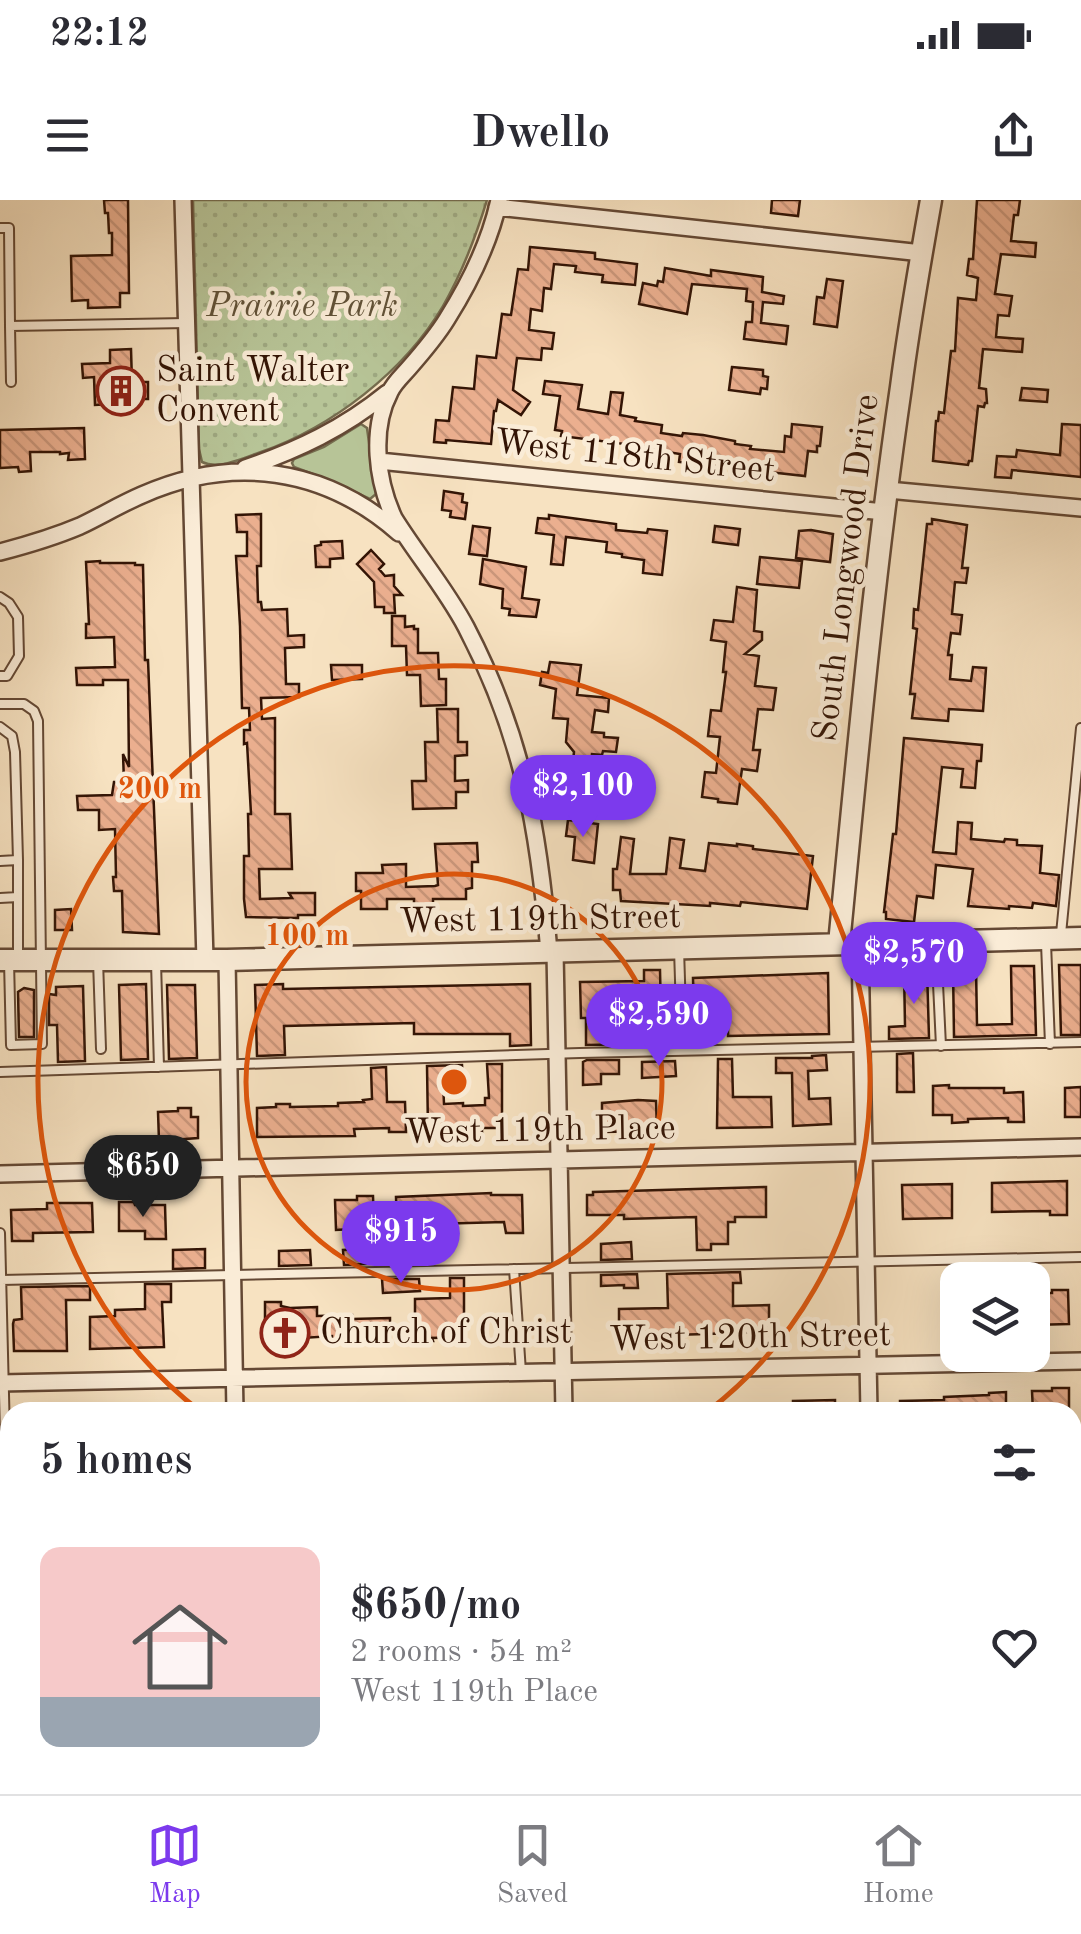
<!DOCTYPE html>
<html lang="en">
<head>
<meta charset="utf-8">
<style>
	body { margin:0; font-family:"Old Standard TT",serif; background:#f2f2f3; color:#2b2b33; height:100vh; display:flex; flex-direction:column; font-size:38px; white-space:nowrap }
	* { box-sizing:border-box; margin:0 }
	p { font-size:32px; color:#7c7c81 }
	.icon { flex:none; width:55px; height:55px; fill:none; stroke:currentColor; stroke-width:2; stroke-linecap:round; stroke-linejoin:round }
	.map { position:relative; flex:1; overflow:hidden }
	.drawer { position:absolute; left:0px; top:1202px; width:1082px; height:392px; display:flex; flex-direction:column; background:#fff; border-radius:30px 30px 0 0; box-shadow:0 10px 40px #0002 }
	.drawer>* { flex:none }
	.fabs { position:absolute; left:940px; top:1062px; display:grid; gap:20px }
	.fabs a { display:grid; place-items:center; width:110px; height:110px; border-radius:20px; background:#fff; box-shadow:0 10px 40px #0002; font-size:50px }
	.price { position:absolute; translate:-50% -85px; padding:0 22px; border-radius:35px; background:#7c3aed; color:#fff; font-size:32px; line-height:65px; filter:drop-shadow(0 2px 5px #0008) }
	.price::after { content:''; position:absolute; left:50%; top:60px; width:30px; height:22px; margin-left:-15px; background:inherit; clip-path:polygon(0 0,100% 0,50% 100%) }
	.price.selected { background:#222; color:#fff }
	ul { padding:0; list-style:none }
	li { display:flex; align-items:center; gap:30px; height:250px; padding:0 40px }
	li span { display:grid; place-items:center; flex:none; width:280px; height:200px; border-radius:20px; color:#555 }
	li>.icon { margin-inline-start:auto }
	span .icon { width:120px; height:120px; fill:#fffc; stroke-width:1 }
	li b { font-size:42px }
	h2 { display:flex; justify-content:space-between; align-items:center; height:120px; padding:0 40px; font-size:42px }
	.status { display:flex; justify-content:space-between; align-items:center; height:70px; padding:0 50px; background:#fff; direction:ltr }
	.status svg { height:28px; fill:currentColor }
	header { display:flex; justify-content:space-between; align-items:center; height:130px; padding:0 40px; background:#fff; font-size:45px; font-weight:700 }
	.tab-bar { display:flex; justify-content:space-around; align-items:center; height:140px; border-top:2px solid #e1e1e2; background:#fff; font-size:28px; color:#7c7c81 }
	.tab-bar a { display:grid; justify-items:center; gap:5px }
	.tab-bar .selected { color:#7c3aed }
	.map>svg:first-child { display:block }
	.grass { fill:#b7c497; stroke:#756c4e; stroke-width:2.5 }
	.park { fill:url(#park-dots); stroke:#756c4e; stroke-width:2.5 }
	.building { fill:url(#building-back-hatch); stroke:#331405; stroke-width:2.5 }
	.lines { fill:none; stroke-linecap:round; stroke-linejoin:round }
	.service-casing { stroke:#644834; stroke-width:12 }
	.minor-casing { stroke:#644834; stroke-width:20 }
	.tertiary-casing { stroke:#644834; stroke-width:25 }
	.service { stroke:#faecd7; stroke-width:8 }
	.minor { stroke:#faecd7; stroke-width:15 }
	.tertiary { stroke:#faecd7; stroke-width:20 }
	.ring { fill:none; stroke:#df560c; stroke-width:5 }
	.labels { text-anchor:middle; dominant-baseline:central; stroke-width:9; stroke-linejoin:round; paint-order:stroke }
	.park-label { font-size:35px; font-style:italic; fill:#615238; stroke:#faecd7 }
	.poi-label { font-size:35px; fill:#331405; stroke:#faecd7; text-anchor:start }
	.street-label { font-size:35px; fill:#331405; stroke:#faecd7 }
	.centre { fill:#df560c; stroke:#faecd7; stroke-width:5 }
	.ring-label { font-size:30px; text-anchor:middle; font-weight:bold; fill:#df560c; stroke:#faecd7; stroke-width:9; stroke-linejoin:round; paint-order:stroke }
</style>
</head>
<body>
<div class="status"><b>22:12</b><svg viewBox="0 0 49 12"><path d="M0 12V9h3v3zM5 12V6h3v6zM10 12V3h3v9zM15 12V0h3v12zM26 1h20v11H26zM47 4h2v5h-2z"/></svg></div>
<header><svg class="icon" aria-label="menu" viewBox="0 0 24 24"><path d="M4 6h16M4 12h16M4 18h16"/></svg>Dwello<svg class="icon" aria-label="share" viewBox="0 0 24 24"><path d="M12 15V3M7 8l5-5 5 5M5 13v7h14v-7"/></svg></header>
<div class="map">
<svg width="1081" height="1594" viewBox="0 0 1081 1594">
	<defs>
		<pattern id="park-dots" width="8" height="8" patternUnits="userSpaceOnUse" patternTransform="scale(2.5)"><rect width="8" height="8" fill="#b7c497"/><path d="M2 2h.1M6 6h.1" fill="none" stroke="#9ea881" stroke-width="1.8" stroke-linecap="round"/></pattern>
		<pattern id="building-back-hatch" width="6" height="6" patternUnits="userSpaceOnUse" patternTransform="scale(2.5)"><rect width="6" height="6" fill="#ebaf8f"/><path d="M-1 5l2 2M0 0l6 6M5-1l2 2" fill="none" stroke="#ca967a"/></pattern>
	</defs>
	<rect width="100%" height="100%" fill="#f7e2c1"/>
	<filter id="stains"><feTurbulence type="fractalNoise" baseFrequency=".002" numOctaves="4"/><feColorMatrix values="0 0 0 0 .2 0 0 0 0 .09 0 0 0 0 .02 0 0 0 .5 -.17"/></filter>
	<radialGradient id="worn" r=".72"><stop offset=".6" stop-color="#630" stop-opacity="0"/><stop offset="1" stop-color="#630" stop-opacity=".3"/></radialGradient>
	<path class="grass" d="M361,224l6,4c3,22 6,44 9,66l-6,5 -44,-20 -32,-12 -2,-4 2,-4 30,-12z"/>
	<path class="park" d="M193,0h294c-11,36 -25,73 -44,106 -39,66 -111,121 -182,146 -17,6 -42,18 -59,10l-3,-13z"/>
	<path class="building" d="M104,0h24l1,93h-9v14l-32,1v-8l-16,1 -1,-45 41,-1v-22h-3l-1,-20h-3z
		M772,0h28l-2,16 -27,-3z
		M977,0h43l-2,15h-4l-3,26 25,2 -1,14 -34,-3 -6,40 17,2 -3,20 -11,-1 -2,22 27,2 -1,13 -39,-3 -4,39 7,1 1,14h-2l-1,4 -6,-1 -6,55h-3l-1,4 -35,-4 3,-40h2l1,-9 5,1 7,-62h4l3,-53 18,2 2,-22 -11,-3 2,-16h4z
		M530,47l65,6v6l42,5 -2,21 -33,-3 1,-7 -28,-3 1,-6 -22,-2 -3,25 -7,-1 -2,23 -11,-2 -2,21 25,3 -2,16 -10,-1 -1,12 -24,-2 -4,32 17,12 -9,13 -23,-15 -2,11h-2l-3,33 -45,-4v3l-12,-1 2,-22 13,1 4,-34 21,2 3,-33 19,2 6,-44 9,1 7,-46 10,1z
		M665,68l46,8v-6l52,7 -1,15 22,4 -1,8 -20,-2 -2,21 27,3 -2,18 -42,-5 2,-17h6l1,-20 -7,-1 1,-12 -55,-5 -5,30 -48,-10 4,-21 14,3 1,-5 5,1z
		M827,79l16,2 -6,46 -23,-3 3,-27 7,1z
		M131,149l1,33h16v17h-15l1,4 -39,2 -1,-28 -11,1 -1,-14 28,-1v-13z
		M732,167l31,3v6l5,1 -1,12 -6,-1 -1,6 -31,-4z
		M545,181l37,4 -4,24 30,5 3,-22 12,1 -3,22 16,3 -1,3 27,4 -1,8 21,3 1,-3 20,2 32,6v3l16,2 -1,3 34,3 1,-16 6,1 1,-13 30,3 -2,19h-3v6l-9,-1 -3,25 -126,-14 1,-8 -31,-5v-2l-88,-11 1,-5 -7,-1 5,-34 -17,-2z
		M1022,188l26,2 -1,12 -27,-2z
		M1062,224l19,1v52l-69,-7 -1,8 -16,-1 2,-21 19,1 1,-7 43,5z
		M84,228l1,31 -17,1 1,-7 -9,1v-2h-30l1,19 -12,1 -1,-5 -18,1v-38z
		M444,291l19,3 -1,8 5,1 -2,16 -15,-2 1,-6 -9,-1z
		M261,314v52h-4l1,36h3l1,8 25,-1 1,27 16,-1v12l-19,1 1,36h13v13l-38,1 1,21 13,-1v96h15l2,55h-33l1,30 32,-1 -3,-5h26v22h-17v3l-52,-1 -2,-18v-43h5l-1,-42h3l-4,-71 -3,1v-14h6l-1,-22h-7l-2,-82 -4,-70h11v-24h-10l-1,-17z
		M549,315l67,9v6l31,3 1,-4 19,2 -5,44 -19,-2 1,-13 -22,-3v-3l-16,-2 1,-10 -41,-5 -3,28 -12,-1 3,-29 -18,-2 2,-15 11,1z
		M932,319l35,6 -5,43h6l-2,15 -11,-1 -3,32 10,1 -2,19 -9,-1 -3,22h4l-2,24 21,2 2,-14 13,1 -3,43 -34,-2 -1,12 -36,-3 3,-24h-5l7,-65 -4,-1 1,-19 4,1 9,-86h5z
		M473,326l17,2 -3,28 -18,-2z
		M715,326l25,3 -2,16 -25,-3z
		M811,330l22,4 -3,28 -34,-4 3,-27z
		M342,341l1,17 -13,1v8h-14l-1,-21 6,-1v-3z
		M371,350l13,14 -5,5 6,7 9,-1v11l8,9h-8l1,18h-11v-6h-9l-1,-25 -17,-18z
		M760,357l42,4 -3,27 -42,-4z
		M483,359l43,8 -4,31 17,2 -3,17 -27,-2 1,-6 -8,-1 1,-19 -23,-5z
		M100,361v2h35v2h8l2,95h3l11,274 -36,-2 -1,-41h-8l-1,-14h3l-1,-48 -16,1v-20h-21l-1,-14 35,-1 2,-13h10l-1,-28 6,13 -1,-87h-25v5h-26l-1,-17 39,-1 -1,-30 -28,1v-14h3l-3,-62z
		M737,387l20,3 -3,41 8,1v8l-17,14 14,2 -4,30 21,2 -3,22 -15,-1 -5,41h7l-3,21 -15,-2 -5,35 -19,-2v-3l-16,-2 3,-25 11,1 4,-36 -12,-1 3,-26 10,1 5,-39h-3l3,-30 -15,-2 3,-20 19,2z
		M392,416h13v11l9,-1v3h4v24h20l1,26h7v26l-25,1 -1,-31h-13l-1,-29h-14z
		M550,462l31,3 -4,30 32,3 -1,14 -13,-2 -3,22 12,1v4l14,1 -2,14 -13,-1 -1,4 -10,-1 -3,29 -18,-2 3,-29 -8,-10 2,-23 -15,-1 3,-29 -16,-4 2,-13 6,1z
		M331,465h31v14l-30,1z
		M437,509h21v33h9v13l-12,1v25l13,-1v12h-12v16l-43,1 -1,-28h14l-1,-39h13z
		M904,538l78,7 -1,16h-4l-2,27 -14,-1 2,-18 -21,-2 -9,85 23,2 2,-32 14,1 -1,16 33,3 1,-3 12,1v5l25,1 -2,27 19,2 -3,31 -23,-3 -1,5 -23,-2v3l-41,-3 5,-37 -37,-4 -3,33 -16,-2 -3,26 -28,-3v-7h-2l9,-78h3z
		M568,620l30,4 -4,39 -21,-3 2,-23 -9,-1z
		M621,637l13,2 -4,35h36l4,-36 14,2 -4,28 25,3 4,-28 28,3v-2l16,2v3l60,7 -6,53 -66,-7 -1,4 -30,-3v3l-89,-5 -1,-11h-7v-21h4z
		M477,643l1,19h-6v26l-6,1v10h-33v5l-19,1v-6h-27v10h-26v-18h-5v-18h27l-1,-8 24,-1v23l29,-1 3,-1 -3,-41z
		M71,709l1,21h-17v-20z
		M1059,765h22v70h-20z
		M1011,766h23l2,69 -82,2 -1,-69 23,-1 1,58 35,-1z
		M927,768l2,70 -40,1v-12l16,-1 -1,-57z
		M644,770h16l1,44h-19l1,30 -57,1v-27h-5l-1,-36 64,-1z
		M828,773l1,61 -101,2v-15l-34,1 -1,-44z
		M146,784l2,75 -27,1 -2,-75z
		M283,784v5l247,-5 1,61 -21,1v-12h-96v-11l-130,3 1,29 -28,1 -2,-71z
		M167,785h28l2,73 -28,1z
		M83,786l2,75 -27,1 -1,-37h-8v-31l7,1v-8z
		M24,788l10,2v47h-15l-1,-45z
		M913,853l1,39h-17v-38z
		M826,855l1,15 -19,1 1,28 21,-1 1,26 -38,2 -1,-53h-16v-15h36v-2z
		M718,859h14l1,38h38l1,30 -55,1z
		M587,860h32v14h-18v10l-18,1v-23z
		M675,861l1,15 -34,2v-16z
		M487,864h15v64h-20v7l-34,-2v-3h-20l-1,-64 35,-1 1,15 -20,1 1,23 19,-1v3l22,-1v-7h4z
		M386,867l1,35h18l1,30h-17v-4l-35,1 1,7 -98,1v-29l19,-1v-3h14v3l48,-1v-3l26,-1 -1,-2 9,-1 -1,-31z
		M949,885v3h55v5l19,-1 1,30h-16v-4l-40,1v3l-16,1v-8h-19v-29z
		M1081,887v30h-16v-29z
		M638,900l18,1 1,30 -55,1v-29z
		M178,908h13v9h7v21l-39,3 -1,-29 20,-1z
		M1067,981v34h-17v-4l-58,1v-29z
		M952,984v34l-49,1 -1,-34z
		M766,987v30h-31v5h-7v22h-17v6h-14l-1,-33 -72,2v-4h-37v-20h6v-3z
		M491,993v2h31l1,38h-17l-2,-11 -72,2 -35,4 -1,-31z
		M357,996h16l1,29 -23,1 1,3 -16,1 -1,-30h22z
		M119,1002h15l1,3h30l1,34h-21v-8h-26z
		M47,1003h45l1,29 -60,1v8h-21l-1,-31 36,-1z
		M631,1042l1,17 -31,1v-16z
		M427,1046h6v15l-89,4 -1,-15z
		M205,1049v19l-32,1v-19z
		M310,1050l1,15 -32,1v-15z
		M740,1072l1,11h-8v23l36,-1v27l-96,3v4l-13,1v-4h-41v-27l49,-1 -1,-34z
		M637,1074l1,14h-14v-3l-23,1v-11z
		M450,1078h14v59l-32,1 1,3h-18v-42l35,-1z
		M382,1079h37l1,12 -37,2z
		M145,1084h26v18h-9l2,45 -74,2v-32l25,-1v-6l30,-1z
		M90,1086v14h-24l1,51h-53l-1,-27 1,-4 8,-1 -1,-32z
		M1052,1090h16l1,34 -37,1v-32h20z
		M265,1102h16v4l9,2 27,-1v9l35,-1v4l38,-1v24l-58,1v-7l-60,4v-13h-7z
		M1052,1188h17v24h-36l-1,-21h20z
		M1006,1192v20h-106v-11l44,-1v-3l45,-2v-2z
		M835,1200v12h-42v-11z"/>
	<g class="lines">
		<g class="service-casing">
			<path id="service" d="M0,28h9l1,98 177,-3
				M10,126l1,56
				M0,397l9,6 9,14 1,39 -12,20h-7
				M0,504h24l10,7 4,10 4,323 -31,1 -2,-84
				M0,527l12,9 3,16 3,108v96
				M0,661l18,-1
				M0,698l18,-1
				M1061,734l20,-206
				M936,742l5,104
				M1046,743l4,101
				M679,749l3,93
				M98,760l3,89
				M156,762l3,105
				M0,872l580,-19 501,-11
				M0,1033l10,403
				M514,1069l7,103
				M1,1080l1080,-23
				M1072,1265h9
				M0,1457h10
				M1072,1474h9
				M0,1538h10
				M14,1585v9"/>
		</g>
		<g class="minor-casing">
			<path id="minor" d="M183,0l22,760
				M499,0c-9,41 -30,84 -52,119 -11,18 -24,33 -38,49 -6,7 -15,15 -19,24 -20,38 -13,89 4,126 23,37 52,71 72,109 57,109 73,204 83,325
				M497,7l425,46
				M379,261l505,51
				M245,268c53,-18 99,-40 142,-75
				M888,290l193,18
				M0,352c27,-7 54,-15 80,-26 21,-10 41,-22 62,-31 90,-40 182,-28 257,38
				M860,744l9,468
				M555,752l9,460
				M227,760l8,452
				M0,974l1081,-27
				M0,1183l1081,-22
				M1072,1368h9
				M0,1394h10
				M1072,1580h9
				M241,1585v9
				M533,1594l359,-9"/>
		</g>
		<g class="tertiary-casing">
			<path id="tertiary" d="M839,744c18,-186 35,-372 62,-557 8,-62 19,-125 30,-187
				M0,760h227l854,-22"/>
		</g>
		<use href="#service" class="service"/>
		<use href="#minor" class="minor"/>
		<use href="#tertiary" class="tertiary"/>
	</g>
	<g class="ring">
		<circle cx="454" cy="882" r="208"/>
		<path d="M201 1212A416 416 0 1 1 707 1212"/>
	</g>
	<defs>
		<g id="building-ring" transform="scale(2.5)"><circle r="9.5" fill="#faecd7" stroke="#8f2418" stroke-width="1.5"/><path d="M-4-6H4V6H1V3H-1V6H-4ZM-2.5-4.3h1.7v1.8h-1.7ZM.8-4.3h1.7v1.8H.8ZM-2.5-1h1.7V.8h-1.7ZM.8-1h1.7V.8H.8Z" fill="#8f2418"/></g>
		<g id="church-ring" transform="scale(2.5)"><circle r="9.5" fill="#faecd7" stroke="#8f2418" stroke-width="1.5"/><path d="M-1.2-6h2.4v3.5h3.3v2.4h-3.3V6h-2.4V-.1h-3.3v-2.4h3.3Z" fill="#8f2418"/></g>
	</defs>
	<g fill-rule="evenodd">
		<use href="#building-ring" x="121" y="191"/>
		<use href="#church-ring" x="285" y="1133"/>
	</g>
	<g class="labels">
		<g class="park-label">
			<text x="302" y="106">Prairie Park</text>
		</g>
		<g class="poi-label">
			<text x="156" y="171">Saint Walter<tspan x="156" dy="40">Convent</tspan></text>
			<text x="320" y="1133">Church of Christ</text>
		</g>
		<g class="street-label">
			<text transform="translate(635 257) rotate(6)">West 118th Street</text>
			<text transform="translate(847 368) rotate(-83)">South Longwood Drive</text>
			<text transform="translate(540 720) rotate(-1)">West 119th Street</text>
			<text transform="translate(540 931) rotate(-1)">West 119th Place</text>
			<text transform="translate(750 1138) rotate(-1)">West 120th Street</text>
		</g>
	</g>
	<circle cx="454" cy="882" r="15" class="centre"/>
	<g class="ring-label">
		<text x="160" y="598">200 m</text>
		<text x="307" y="745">100 m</text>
	</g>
	<rect width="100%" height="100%" filter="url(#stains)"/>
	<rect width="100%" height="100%" fill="url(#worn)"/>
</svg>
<div class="fabs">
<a><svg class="icon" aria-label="layers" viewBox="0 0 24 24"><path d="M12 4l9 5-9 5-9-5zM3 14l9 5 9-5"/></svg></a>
</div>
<b class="price" style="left:583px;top:640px">$2,100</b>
<b class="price" style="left:914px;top:807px">$2,570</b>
<b class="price" style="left:659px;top:869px">$2,590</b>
<b class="price selected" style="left:143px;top:1020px">$650</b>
<b class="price" style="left:401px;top:1086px">$915</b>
<section class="drawer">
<h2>5 homes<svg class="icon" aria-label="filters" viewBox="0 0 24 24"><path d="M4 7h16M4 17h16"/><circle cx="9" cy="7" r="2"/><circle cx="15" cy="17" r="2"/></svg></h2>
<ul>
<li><span style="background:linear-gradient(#f6c9c9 75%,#9aa5b1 0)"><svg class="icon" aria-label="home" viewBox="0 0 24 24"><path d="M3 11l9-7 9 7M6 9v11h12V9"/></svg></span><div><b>$650/mo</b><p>2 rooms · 54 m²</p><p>West 119th Place</p></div><svg class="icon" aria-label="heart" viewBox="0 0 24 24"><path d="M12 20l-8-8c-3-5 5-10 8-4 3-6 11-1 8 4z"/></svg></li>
</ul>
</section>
</div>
<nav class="tab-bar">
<a class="selected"><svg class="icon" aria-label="map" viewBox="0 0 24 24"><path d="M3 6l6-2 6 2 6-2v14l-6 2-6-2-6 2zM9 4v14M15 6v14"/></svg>Map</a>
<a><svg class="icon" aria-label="saved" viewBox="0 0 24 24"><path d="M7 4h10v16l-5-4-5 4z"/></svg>Saved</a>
<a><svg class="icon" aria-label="home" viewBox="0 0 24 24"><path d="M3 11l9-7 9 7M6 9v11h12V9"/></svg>Home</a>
</nav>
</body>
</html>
